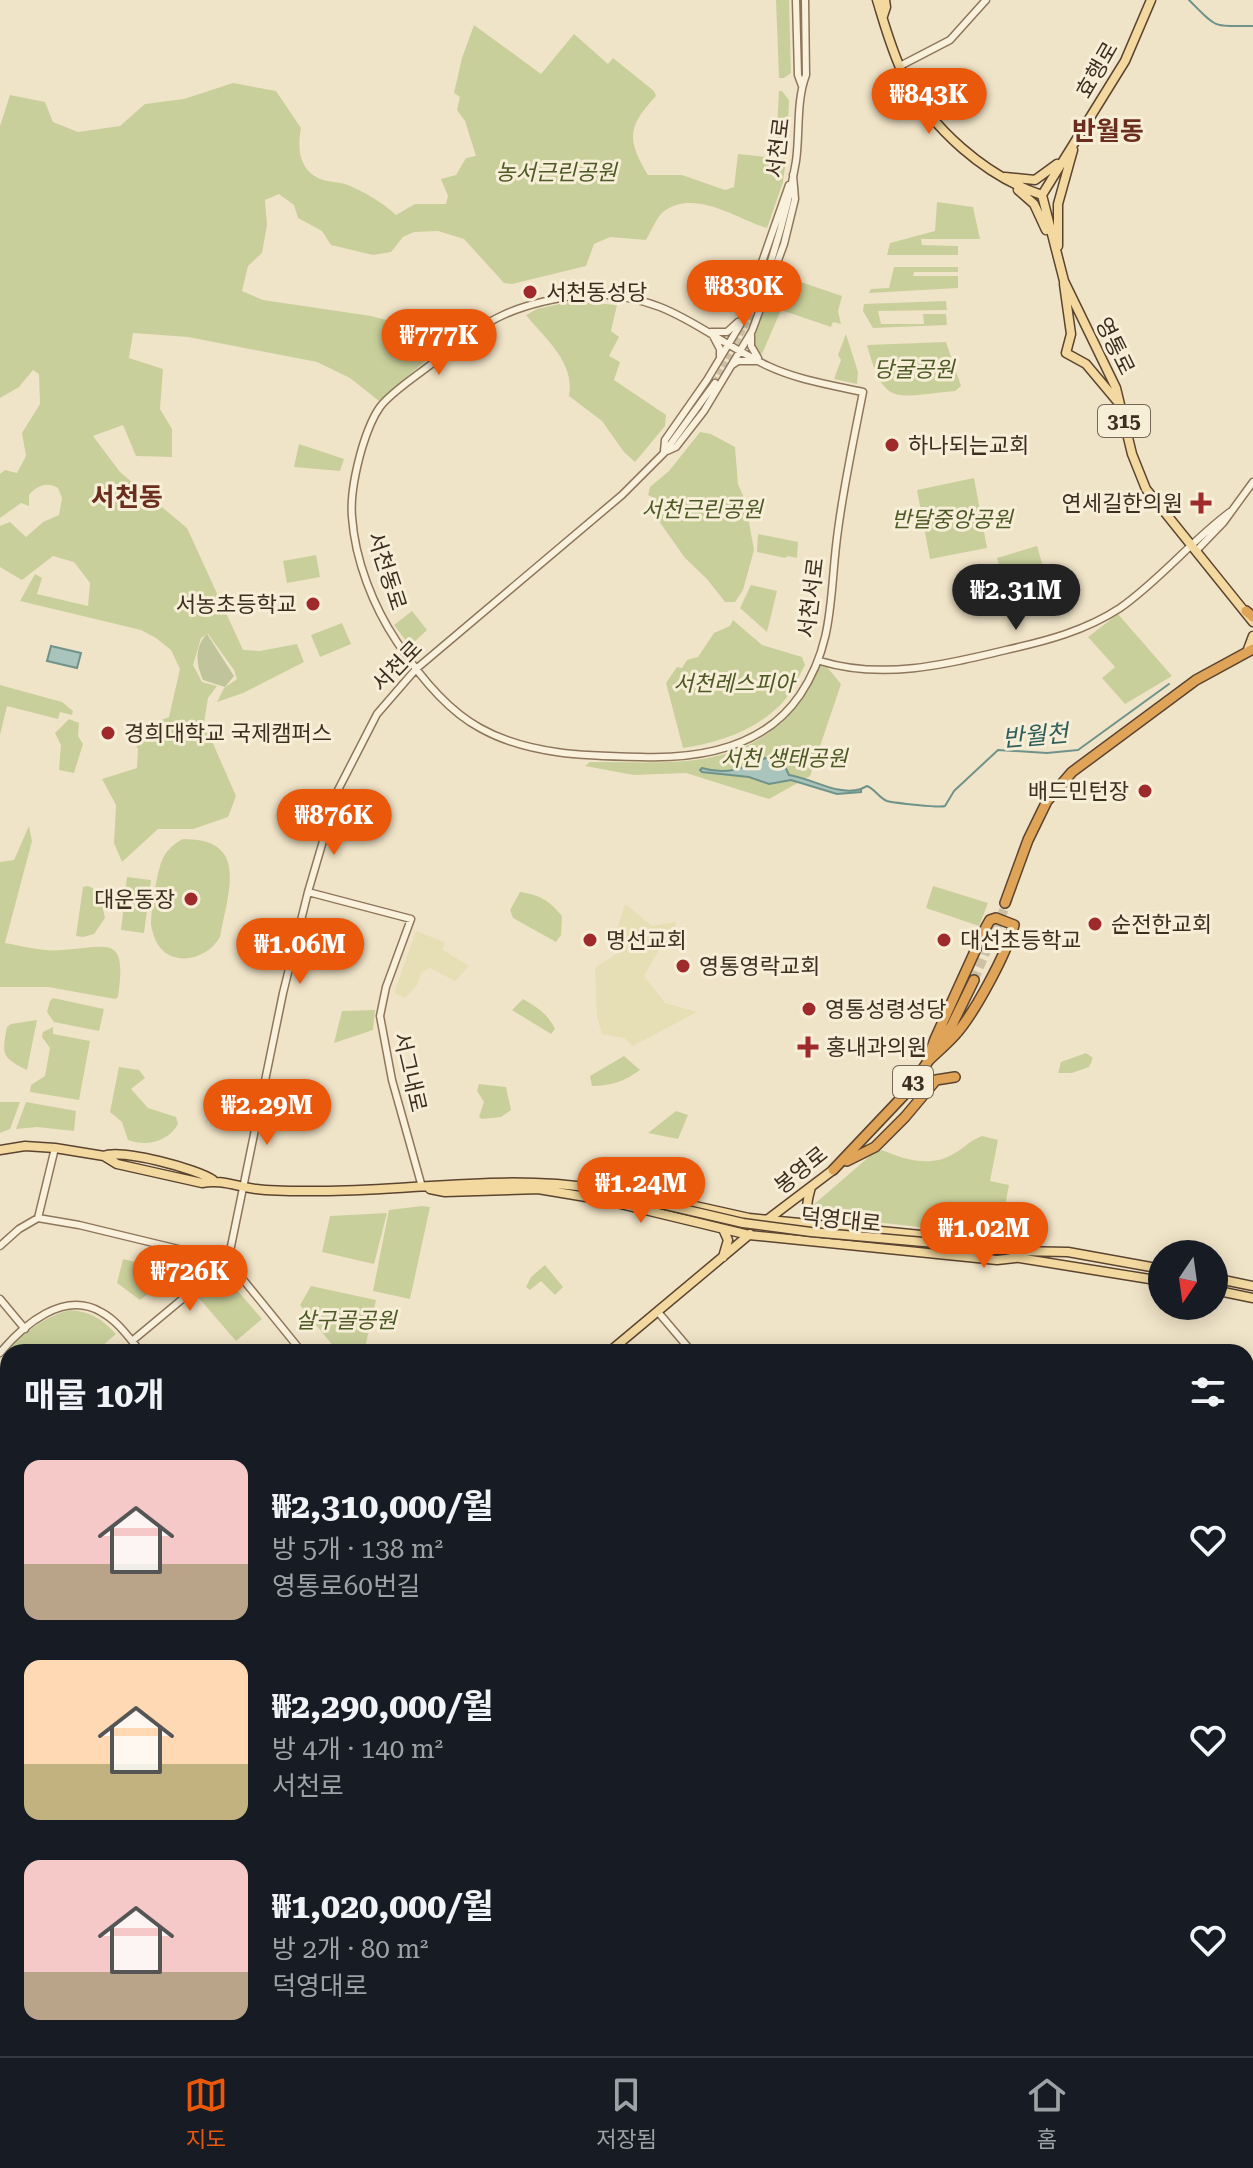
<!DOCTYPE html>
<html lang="ko">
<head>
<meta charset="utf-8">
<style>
	body { margin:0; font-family:"Roboto Serif","Noto Sans KR",serif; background:#20242c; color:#f1f3f6; height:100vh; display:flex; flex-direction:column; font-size:30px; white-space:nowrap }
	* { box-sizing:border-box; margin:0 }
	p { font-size:26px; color:#9ea1a6 }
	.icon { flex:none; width:44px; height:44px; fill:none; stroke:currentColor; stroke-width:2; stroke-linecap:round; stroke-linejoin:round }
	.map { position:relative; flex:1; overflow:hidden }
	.details { position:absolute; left:0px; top:1344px; width:1254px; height:712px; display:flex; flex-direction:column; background:#171b24; border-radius:24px 24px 0 0; box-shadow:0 4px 20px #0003 }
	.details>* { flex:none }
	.needle { width:52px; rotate:193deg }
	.controls { position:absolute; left:1148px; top:1240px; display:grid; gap:16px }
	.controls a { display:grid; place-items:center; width:80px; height:80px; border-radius:50%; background:#171b24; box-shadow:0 4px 20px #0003; font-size:40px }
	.price { position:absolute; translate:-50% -68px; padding:0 18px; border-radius:28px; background:#ea580c; color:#fff; font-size:26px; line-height:52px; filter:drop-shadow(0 2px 4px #0008) }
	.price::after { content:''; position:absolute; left:50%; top:48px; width:24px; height:18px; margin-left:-12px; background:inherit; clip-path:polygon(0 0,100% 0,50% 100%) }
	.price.active { background:#222; color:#fff }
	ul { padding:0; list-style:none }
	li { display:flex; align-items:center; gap:24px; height:200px; padding:0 24px }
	li span { display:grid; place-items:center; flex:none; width:224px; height:160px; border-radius:16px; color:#555 }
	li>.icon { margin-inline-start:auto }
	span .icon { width:96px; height:96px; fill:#fffc; stroke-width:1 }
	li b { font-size:34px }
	h2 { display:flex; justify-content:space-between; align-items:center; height:96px; padding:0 24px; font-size:34px }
	.tabs { display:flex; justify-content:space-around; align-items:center; height:112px; border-top:2px solid #363941; background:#171b24; font-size:22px; color:#9ea1a6 }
	.tabs a { display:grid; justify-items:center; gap:4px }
	.tabs .active { color:#ea580c }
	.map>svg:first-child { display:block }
	.farmland { fill:#e6deb5 }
	.green { fill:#c9cf9b }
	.cemetery { fill:#bfc49a }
	.water { fill:#a9c4bc; stroke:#6f938a; stroke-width:2 }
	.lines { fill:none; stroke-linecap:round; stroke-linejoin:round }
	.stream { stroke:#6f938a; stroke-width:2 }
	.minor-tunnel { stroke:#ccc0a6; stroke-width:6; stroke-dasharray:6 3; stroke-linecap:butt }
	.highway-tunnel { stroke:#ccc0a6; stroke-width:9; stroke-dasharray:9 4.5; stroke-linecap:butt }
	.minor-casing { stroke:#8d765c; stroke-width:9 }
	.major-casing { stroke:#5b4430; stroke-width:11 }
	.highway-casing { stroke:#5b4430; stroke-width:12 }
	.minor { stroke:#faf1dc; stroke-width:6 }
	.major { stroke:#f3d9a0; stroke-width:8 }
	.highway { stroke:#e0a458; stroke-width:9 }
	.major-bridge-casing { stroke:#5b4430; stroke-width:11; stroke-linecap:butt }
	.major-bridge { stroke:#f3d9a0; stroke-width:8 }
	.poi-dot { fill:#9e2a2b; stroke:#f7eed8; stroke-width:3 }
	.labels { text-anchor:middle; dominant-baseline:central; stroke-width:6; stroke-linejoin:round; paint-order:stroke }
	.shield { fill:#f7eed8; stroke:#756857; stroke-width:2 }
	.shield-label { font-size:20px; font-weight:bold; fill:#3d2e20 }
	.street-label { font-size:22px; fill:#3d2e20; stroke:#f7eed8 }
	.park-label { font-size:22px; font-style:italic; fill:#4d5a26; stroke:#f7eed8 }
	.poi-label { font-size:22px; fill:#3d2e20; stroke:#f7eed8; text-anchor:start }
	.water-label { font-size:24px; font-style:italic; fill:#2f5d5a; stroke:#f7eed8 }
	.quarter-label { font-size:26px; font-weight:bold; fill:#6b2e1e; stroke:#f7eed8 }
</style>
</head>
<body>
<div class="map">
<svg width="1253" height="2056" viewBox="0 0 1253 2056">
	<rect width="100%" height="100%" fill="#f0e4c8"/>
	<path class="farmland" d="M625,904l27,22 23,-4 2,13 -12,5 -21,36 21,27 32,9 -64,34 -9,-8 -22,-4 -5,-17 -2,-49 27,-18 -7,-14z
		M416,931l28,11 -1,8 26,16 -14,15 -25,-13 -9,5 -4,12 -12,13 -11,-5z"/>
	<path class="green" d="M776,0h13l2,73 -7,5h-5z
		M474,25l67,49 33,-40 34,30 5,-6 41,33 2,5c-28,30 -30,43 -8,79h34l43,15 9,-3 4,-33 48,5 -3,23 -16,46c-31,-9 -72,-40 -104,-16 -7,6 -12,20 -17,28l-36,-3 -16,7 -8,22 -74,18 -8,-1 -40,-44 -26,-8 -24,1 -11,5 -12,15 -18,3 -42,-10 -9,-14 -24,-13 -4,-13 -15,-11 -14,6 2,25 -5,28 -14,13 -6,25 21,9 108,16 38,10 23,29 -53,46 -29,-23 -33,-16 -129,-25 -55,-4 -4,25 34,11 -3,40 12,20v28l-36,-1 -13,-31 -30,11 27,36 67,56 56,122 17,1 37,-7 7,18 -61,31 -26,9 7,-14 13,-9 -3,-9 -26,-36 -7,4 -8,27 9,17 15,4 -9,12 -4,25 32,73 -8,21 -35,12h-35l-36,33 -8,-19 2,-38 -14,-26 35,-11 1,-19 -10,-16 41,-16 11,-48 -9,-19 -15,-12 -15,-8 -121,-29 15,-27 7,4 -5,16 51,12 2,-23 -16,-21 -21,-6 -31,24 -22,-13v-41l10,-4 16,15 17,-15 16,-7 3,-17 -4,-10c-11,-7 -22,-2 -29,7v11l-8,-3 -21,15v-44l5,-4 12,3 9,-17 -4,-23 18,-29 -1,-30 -6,-4 -14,17 -19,11v-272l10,-31 35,7 8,20 25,10 42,-6 25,-22 39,-5 49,-16 43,8 25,37c-4,21 -2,44 22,52 8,2 17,2 25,5 18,8 34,17 48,30l19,-11h31l2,-8 -7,-17 15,-4 10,-17 10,-2 -11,-35 -8,-11 3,-13 -6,-4 8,-35z
		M779,91h3l7,9 -2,49 -11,-1z
		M937,202l36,5 7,32h-59l1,6 36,1v9h-71l3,-12 45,-12z
		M894,267h64v5h-44l-1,4h45v12l-89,5 2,-4 18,-1z
		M780,275l62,21 -4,15 3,13 -8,-2 -2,5 -50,-17 -19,44 -7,-4 -2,-13 23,-59z
		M573,301l44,4 -6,26 8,6 -10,19 11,6 -6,18 52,35 -1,11 -30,36 -11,-10 -22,-31 -33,-25c6,-34 -23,-56 -43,-81l11,-6z
		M946,301l1,9 -69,1 3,13h43l-1,-10h23l1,11 -74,3 -10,-17 1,-7z
		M846,334l12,38 -1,12 -23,-5 7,-19 -3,-5z
		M946,342l15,44 -6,5c-59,5 -71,18 -88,-46z
		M700,432l11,2 24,13 3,37 7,16 9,50 -11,40 -8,12h-10l-18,-23 -22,-21 -29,-41 2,-5 -4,-14 -6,-3 2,-8 19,-16z
		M299,444l45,15 -4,12 -46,-4z
		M974,478l13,70 -57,11 -13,-69z
		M758,534l40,8 -1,16 -9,-2 -3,2 -28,-6z
		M1037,546l7,24 -39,12 -8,-24z
		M316,555l4,22 -33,6 -4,-22z
		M751,585l26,6 -10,41 -27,-24z
		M412,611l15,19 -17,16 -16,-21z
		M1118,614l54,62 -47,28 -23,-26 13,-11 -27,-30z
		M733,620l29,25 40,12 3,8c-6,11 -13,27 -22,37 -26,28 -64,41 -100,46l-17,-65 11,-16 5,1 5,-8 11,-3 16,-24 16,-7z
		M342,623l9,21 -31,13 -9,-22z
		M823,662l18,22 -31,92 -41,23 -83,-26 -52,2 -49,-9 5,-4c65,-1 139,10 190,-39 18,-17 30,-40 43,-61z
		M0,685l62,17 11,9 -1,4 -12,-3 -2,7 -51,-13 -7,29z
		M69,719l10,4 -1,13 5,8 -9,29 -15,-3 2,-25 -6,-12z
		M29,826l3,15 -27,102c17,3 39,9 57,7 49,-4 65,-15 56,47l-3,2 -67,-12h-48v-125l14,-2z
		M183,839c67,0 45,52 37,98 -12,22 -48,32 -63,6 -3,-5 -5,-13 -6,-18 0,-15 6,-57 13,-69 5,-8 11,-13 19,-17z
		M127,877l24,3 -7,53 -23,-3z
		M88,886l11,5 6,27 -11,16 -11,3 -7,-1 7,-49z
		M933,886l55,17 -9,23 -53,-18z
		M520,892c20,3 29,8 42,24l-1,19 -5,7 -43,-24 -3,-8z
		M53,998l51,11 -5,22 -45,-9 -7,-10 3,-11z
		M523,999c14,8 25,15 32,30l-4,5 -39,-24z
		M375,1010l-2,20 -39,13 8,-32z
		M37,1020l-10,50c-26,-13 -25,-15 -20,-43l4,-3z
		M53,1027v7l37,7 -11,59 -49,-8 1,-7 14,-9 5,-28 -8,-11 1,-5z
		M1086,1053l7,5 -4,9 -17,6h-14l3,-11z
		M624,1056l16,14c-15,11 -29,16 -48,16l-2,-10z
		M119,1067l20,3 6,8 -14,11 17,19 28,9 2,7c-10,18 -32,23 -50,16l-6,-18 -12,-10z
		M479,1084l27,3 5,23 -10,7 -19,2 -3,-2 5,-15 -7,-11z
		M0,1102h20l-10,27 -10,4z
		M26,1102l50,9 -2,20 -37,-4 -21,2z
		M676,1111l12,4 -10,24 -30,-6z
		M982,1136l16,4 -8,41 19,4 -10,51 -186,-21 -1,-9 58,-50 12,-6c24,10 49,18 73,3 10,-6 16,-13 27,-17z
		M422,1206l8,1 -20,92 -37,-8 16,-81z
		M387,1213l-13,51 -52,-12 8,-36z
		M123,1259l34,8 -6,25 -11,8 -23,-17z
		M545,1265l18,22 -8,8 -14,-14 -11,9 -4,-3 5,-10z
		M224,1275l38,44 -26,22 -38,-44z
		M311,1286l65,14 -12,52h-26l-38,-47z
		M70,1310c22,2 32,9 46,24l-21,18h-87v65c-8,-10 -8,-17 -8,-29 0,-8 0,-18 1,-26 9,-22 46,-47 69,-52z
		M1253,2014v42h-38l7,-8h24v-26z
		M175,2048h269l-7,8h-266z"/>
	<path class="cemetery" d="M207,634l27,42 -9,11 -22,-7c-7,-16 -9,-33 4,-46z"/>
	<path class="water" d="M51,646l30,7 -4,15 -30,-7z
		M765,758l17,2 7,15c25,4 48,21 72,14v3l-24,2 -46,-14 -22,4 -20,-7 -47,-5 -2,-2 2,-2c23,7 43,1 63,-10z"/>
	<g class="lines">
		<path class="stream" d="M1189,0c29,29 22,26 64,26
			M861,789l6,-3c8,3 12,12 20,15 8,2 53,7 58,5l9,-15 44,-41 49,3 31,-3 91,-66"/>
		<path class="minor-tunnel" d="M715,383l41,-78"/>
		<path class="highway-tunnel" d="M974,980l35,-82"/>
		<g class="minor-casing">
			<path id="minor" d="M796,0l2,75 4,11
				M900,66l50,-26 36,-40
				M588,294c84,1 111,39 180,72 30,14 63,19 95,26 -9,46 -19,92 -25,138 -9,62 -2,111 -38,165 -36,53 -101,64 -159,62 -54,-1 -113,-2 -161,-29 -35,-19 -62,-54 -83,-86 -24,-36 -42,-82 -45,-125 -2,-23 4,-48 10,-69 4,-13 10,-30 18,-41 11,-15 38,-32 54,-45 52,-44 84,-60 154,-68z
				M756,305c17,-47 32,-95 40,-144 4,-28 0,-60 10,-86l-1,-75
				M751,335v11l7,12
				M720,356v-7l-9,-17h16l11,-10
				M732,365l6,-4h18
				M664,451l1,-11 42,-60 33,-55 49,-140
				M667,451l9,-4 28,-36 48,-80 32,-87 11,-45 -2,-24
				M1196,551l27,-28 30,-41
				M820,661c62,19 124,4 186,-11 40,-9 79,-19 114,-42 40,-28 71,-67 110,-96
				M308,892l103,27 -25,68 -6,29 12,64 30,107
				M38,1218l41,7 149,36 74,91
				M0,1246l19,-17 19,-11 17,-70
				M0,1299l25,30
				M658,1312l34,40
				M132,1341l96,-80 55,-268 25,-101 30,-102 39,-76 39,-45 206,-174 42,-42 51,-70
				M0,1353c23,-28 64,-63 101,-41 17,9 28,26 40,40
				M0,1413l8,13
				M0,1449l8,-6
				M1246,1472l7,-9
				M0,1615l8,10
				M1246,2003l7,-7
				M646,2048l1,8
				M104,2056l28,-8
				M1193,2056l8,-8"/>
		</g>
		<g class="major-casing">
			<path id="major" d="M877,0c8,26 15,52 27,76 27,52 82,101 138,119
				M883,16l3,-9 -1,-7
				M1005,177l30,3 22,-16
				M1018,190l16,14 12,26
				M1042,195l22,86 52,107 16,66 14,35 107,133
				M1042,195l83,-134 26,-61
				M1058,246v-42l15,-54
				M1064,284l7,50 -5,19 20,11 31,37
				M1247,652l6,-16
				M0,1150l25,-4 30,2 49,8 13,8 85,19c19,-4 36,4 54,6 24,3 49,2 73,2 89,-1 179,-17 268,-2
				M104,1156c15,-8 94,13 109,24
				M592,1183l157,35 253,25 14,8
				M811,1187c-4,15 -8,26 6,36
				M430,1189l15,3 95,-3
				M538,1189l66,11 145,35 248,25 18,-2
				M767,1220l66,-50
				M957,1245l59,6 52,1 94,17
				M723,1257l5,-17 -5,-11
				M1013,1257l149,24
				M1214,1278l39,8
				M1214,1290l39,8
				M609,1352l141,-118
				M0,1851l8,-7
				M0,1867l8,-6"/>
		</g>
		<g class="highway-casing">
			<path id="highway" d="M1246,611l7,6
				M1005,903l23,-63 19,-39 25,-29 124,-92 57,-31
				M996,918l18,7c-7,28 -40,89 -59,110 -9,10 -19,18 -28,27l8,-23 51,-112 4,-7z
				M937,1047l15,-22 22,-45
				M847,1161l28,-14 30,-30 31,-37 19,-3
				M833,1170l73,-77 23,-33"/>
		</g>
		<use href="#minor" class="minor"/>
		<use href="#major" class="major"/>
		<use href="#highway" class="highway"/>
		<g class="major-bridge-casing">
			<path id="major-bridge" d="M597,1189l146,34 68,9 146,13"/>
		</g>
		<use href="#major-bridge" class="major-bridge"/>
	</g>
	<g class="poi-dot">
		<circle cx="530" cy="292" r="8"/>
		<circle cx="892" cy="445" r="8"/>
		<path d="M1197 491h8v8h8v8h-8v8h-8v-8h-8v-8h8z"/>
		<circle cx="313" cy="604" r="8"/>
		<circle cx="108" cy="733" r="8"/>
		<circle cx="1145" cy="791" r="8"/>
		<circle cx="191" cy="899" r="8"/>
		<circle cx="1095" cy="924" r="8"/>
		<circle cx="590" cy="940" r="8"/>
		<circle cx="944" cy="940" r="8"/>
		<circle cx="683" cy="966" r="8"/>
		<circle cx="809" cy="1009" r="8"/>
		<path d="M804 1035h8v8h8v8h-8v8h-8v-8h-8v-8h8z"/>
	</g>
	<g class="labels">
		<g class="shield">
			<rect x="1098" y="405" width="52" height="32" rx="6"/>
			<rect x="893" y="1066" width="40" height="32" rx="6"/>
		</g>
		<g class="shield-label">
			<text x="1124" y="421">315</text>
			<text x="913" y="1082">43</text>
		</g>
		<g class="street-label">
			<text transform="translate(1097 70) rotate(-60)">효행로</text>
			<text transform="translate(778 148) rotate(-83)">서천로</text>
			<text transform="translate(1115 346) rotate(64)">영통로</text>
			<text transform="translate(387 571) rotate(72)">서천동로</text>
			<text transform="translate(811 598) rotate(-83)">서천서로</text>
			<text transform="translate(397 666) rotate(-46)">서천로</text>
			<text transform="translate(410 1072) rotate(77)">서그내로</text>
			<text transform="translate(801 1170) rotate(-39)">봉영로</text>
			<text transform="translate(841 1220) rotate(6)">덕영대로</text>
		</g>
		<g class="park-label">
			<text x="556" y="172">농서근린공원</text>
			<text x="914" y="369">당굴공원</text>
			<text x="702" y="509">서천근린공원</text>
			<text x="952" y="519">반달중앙공원</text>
			<text x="734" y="683">서천레스피아</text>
			<text x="784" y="758">서천 생태공원</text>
			<text x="346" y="1320">살구골공원</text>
		</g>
		<g class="poi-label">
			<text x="546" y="292">서천동성당</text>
			<text x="908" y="445">하나되는교회</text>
			<text x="1183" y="503" text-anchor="end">연세길한의원</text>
			<text x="297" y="604" text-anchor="end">서농초등학교</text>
			<text x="124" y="733">경희대학교 국제캠퍼스</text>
			<text x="1129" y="791" text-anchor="end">배드민턴장</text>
			<text x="175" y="899" text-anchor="end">대운동장</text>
			<text x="1111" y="924">순전한교회</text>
			<text x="606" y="940">명선교회</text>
			<text x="960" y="940">대선초등학교</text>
			<text x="699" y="966">영통영락교회</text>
			<text x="825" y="1009">영통성령성당</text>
			<text x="826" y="1047">홍내과의원</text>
		</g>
		<g class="water-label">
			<text transform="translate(1035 736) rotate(-5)">반월천</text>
		</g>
		<g class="quarter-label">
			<text x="1108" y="131">반월동</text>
			<text x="127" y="497">서천동</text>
		</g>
	</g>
</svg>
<div class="controls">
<a><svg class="needle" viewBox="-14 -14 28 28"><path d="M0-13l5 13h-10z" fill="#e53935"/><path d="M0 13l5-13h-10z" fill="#9ea1a6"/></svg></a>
</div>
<b class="price" style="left:929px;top:136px">₩843K</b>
<b class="price" style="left:744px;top:328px">₩830K</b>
<b class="price" style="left:439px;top:377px">₩777K</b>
<b class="price active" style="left:1016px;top:632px">₩2.31M</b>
<b class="price" style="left:334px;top:857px">₩876K</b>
<b class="price" style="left:300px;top:986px">₩1.06M</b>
<b class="price" style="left:267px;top:1147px">₩2.29M</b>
<b class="price" style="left:641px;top:1225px">₩1.24M</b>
<b class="price" style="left:984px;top:1270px">₩1.02M</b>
<b class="price" style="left:190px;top:1313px">₩726K</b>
<section class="details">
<h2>매물 10개<svg class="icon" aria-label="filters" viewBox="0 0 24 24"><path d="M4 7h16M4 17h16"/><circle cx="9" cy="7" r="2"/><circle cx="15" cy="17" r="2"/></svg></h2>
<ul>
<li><span style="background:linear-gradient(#f6c9c9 65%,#b9a48a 0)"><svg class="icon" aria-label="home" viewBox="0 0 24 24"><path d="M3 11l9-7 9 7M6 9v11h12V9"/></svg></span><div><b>₩2,310,000/월</b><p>방 5개 · 138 m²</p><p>영통로60번길</p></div><svg class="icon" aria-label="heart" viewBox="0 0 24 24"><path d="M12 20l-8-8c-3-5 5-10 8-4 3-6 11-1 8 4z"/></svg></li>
<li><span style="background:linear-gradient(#ffd9b3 65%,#c2b280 0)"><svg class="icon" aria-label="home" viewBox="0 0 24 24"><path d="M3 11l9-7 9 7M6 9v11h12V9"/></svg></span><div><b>₩2,290,000/월</b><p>방 4개 · 140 m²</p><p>서천로</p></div><svg class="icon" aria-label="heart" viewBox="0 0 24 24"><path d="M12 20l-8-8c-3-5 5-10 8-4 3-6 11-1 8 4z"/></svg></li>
<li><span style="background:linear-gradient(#f6c9c9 70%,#b9a48a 0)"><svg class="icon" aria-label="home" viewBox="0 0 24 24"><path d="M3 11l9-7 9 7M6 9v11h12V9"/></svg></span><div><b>₩1,020,000/월</b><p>방 2개 · 80 m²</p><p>덕영대로</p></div><svg class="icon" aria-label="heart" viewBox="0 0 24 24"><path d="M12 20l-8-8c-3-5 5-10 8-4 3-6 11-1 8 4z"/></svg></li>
</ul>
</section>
</div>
<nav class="tabs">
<a class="active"><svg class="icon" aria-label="map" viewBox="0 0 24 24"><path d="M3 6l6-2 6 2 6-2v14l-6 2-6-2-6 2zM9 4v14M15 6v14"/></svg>지도</a>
<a><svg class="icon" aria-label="saved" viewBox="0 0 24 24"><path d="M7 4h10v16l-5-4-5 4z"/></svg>저장됨</a>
<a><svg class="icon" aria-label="home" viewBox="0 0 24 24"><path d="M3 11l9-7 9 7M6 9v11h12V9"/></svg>홈</a>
</nav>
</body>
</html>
